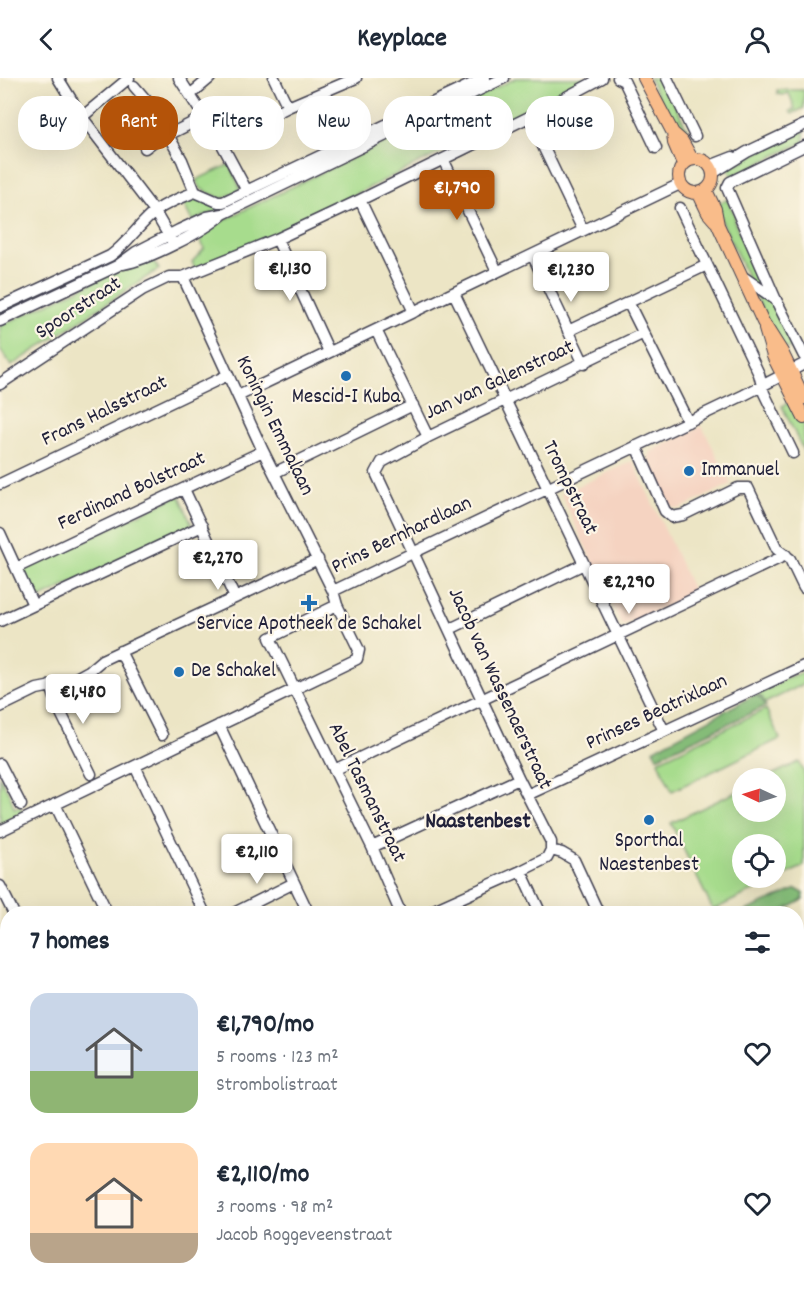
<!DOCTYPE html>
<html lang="en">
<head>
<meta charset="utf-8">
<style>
	body { margin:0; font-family:Dekko,sans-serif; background:#f2f2f3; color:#1f2937; height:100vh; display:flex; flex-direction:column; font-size:22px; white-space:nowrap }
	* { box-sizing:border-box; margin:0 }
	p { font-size:20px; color:#747a83 }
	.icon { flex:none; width:33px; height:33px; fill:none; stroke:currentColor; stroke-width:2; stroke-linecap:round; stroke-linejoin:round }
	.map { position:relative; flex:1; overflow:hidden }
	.details { position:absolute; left:0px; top:828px; width:804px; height:386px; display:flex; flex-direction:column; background:#fff; border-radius:24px 24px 0 0; box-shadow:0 6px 24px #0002 }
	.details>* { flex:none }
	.guide { position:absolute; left:18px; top:18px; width:768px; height:54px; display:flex; gap:12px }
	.needle { width:39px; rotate:274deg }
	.controls { position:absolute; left:732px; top:690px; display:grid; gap:12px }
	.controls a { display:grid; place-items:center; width:54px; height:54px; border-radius:50%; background:#fff; box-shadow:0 6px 24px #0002; font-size:30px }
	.price { position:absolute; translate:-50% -51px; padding:0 14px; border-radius:6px; background:#fff; color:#222; font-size:20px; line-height:39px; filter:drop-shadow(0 2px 3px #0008) }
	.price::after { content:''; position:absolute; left:50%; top:36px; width:18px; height:14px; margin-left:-9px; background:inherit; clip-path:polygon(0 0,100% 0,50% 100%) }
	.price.selected { background:#b45309; color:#fff }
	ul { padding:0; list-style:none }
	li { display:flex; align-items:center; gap:18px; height:150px; padding:0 30px }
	li span { display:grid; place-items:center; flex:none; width:168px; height:120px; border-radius:18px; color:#555 }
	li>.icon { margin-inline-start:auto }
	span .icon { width:72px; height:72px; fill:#fffc; stroke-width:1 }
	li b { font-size:26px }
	h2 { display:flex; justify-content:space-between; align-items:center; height:72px; padding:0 30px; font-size:26px }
	.pill { padding:0 21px; border-radius:24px; background:#fff; box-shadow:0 6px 24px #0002; font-size:21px; line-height:54px }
	.pill.selected { background:#b45309; color:#fff }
	header { display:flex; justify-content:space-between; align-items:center; height:78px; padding:0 30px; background:#fff; font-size:27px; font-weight:700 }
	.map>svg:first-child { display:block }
	.built { fill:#f5d3c1 }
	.green { fill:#a7dc8d; stroke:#647f64; stroke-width:1.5; fill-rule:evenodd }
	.forest { fill:#85bc78; stroke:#546f5a; stroke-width:1.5 }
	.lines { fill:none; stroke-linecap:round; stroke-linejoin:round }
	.minor-casing { stroke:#403f50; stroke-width:13 }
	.major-casing { stroke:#403f50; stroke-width:14 }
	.minor { stroke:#fff; stroke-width:10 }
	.major { stroke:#f9bc8a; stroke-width:12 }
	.poi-dot { fill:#1f6fb2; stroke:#fcf5e5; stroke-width:2 }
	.labels { text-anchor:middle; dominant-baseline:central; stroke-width:4.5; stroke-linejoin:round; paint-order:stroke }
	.street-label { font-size:21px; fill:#22223b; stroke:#fcf5e5 }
	.poi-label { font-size:21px; fill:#22223b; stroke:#fcf5e5 }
	.neighbourhood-label { font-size:22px; font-weight:bold; fill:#22223b; stroke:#fcf5e5 }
</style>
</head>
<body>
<header><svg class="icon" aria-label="back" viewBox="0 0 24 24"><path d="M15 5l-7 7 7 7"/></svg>Keyplace<svg class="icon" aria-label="person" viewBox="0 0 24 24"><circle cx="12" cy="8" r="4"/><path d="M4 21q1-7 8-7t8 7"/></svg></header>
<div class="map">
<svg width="804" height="1213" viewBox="0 0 804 1213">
	<rect width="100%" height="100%" fill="#fcf5e5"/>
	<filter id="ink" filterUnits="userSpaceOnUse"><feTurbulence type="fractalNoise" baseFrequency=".0167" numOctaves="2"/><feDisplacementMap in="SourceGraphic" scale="12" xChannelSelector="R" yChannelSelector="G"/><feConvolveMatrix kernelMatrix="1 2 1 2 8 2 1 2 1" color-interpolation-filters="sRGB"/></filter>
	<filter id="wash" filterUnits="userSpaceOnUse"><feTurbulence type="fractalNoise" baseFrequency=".008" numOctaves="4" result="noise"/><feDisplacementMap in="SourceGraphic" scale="24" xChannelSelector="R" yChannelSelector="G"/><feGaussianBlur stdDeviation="1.35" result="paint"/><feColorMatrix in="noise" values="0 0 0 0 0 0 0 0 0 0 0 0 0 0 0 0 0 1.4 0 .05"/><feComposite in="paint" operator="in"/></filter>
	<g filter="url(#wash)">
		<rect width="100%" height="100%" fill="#ece5c5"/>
		<path class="built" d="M702,348l29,58 -51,25 -9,-2 -23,-50 2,-5z
			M633,383l61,132 -72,33 -61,-132z"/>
		<path class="green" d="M489,0h9l-265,127 -41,16 -10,-20 13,-5 21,9z
			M516,0h77l-323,158 -75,33 -3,-7 12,-13 -5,-14 23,-14z
			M649,0h14l29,63 -5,3 -23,-36z
			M777,12h27v18l-12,6 -2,-3 5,-2 -6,-16 -6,2 -5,-1z
			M804,52v12l-72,34 -4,-7 32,-18z
			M230,86l10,24 -2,3 -16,8 -21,-10 -5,-9z
			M725,122l3,1 7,14 -1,6 60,127h-11l-18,-32 -50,-110z
			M151,180l8,11 -148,97 -11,-17v-23l117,-55z
			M792,323l12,23v28l-22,-46z
			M177,418h3l12,29 -153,74 -4,-1 -11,-23v-6z
			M804,594v12l-39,19 -3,-6 -6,-2 24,-12 2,-4z
			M766,631l14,30 -108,52 -14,-30z
			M799,684l5,10v94l-91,44 -42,-87 71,-34v23h34v-34h-11zM742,766h34v34h-34z
			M0,699l10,18 4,13 5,-2 4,6 -23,11z
			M804,895v100l-2,1 -5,-12 -1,-86z
			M7,1007v71l-7,-2v-64z
			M804,1010v150l-7,3 -1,-150z
			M580,1206h133l2,7h-137l-2,-5z"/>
		<path class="forest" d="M754,617l7,3 5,8 -109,51 -4,-7z
			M796,811l7,4v7l-24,13h-38z"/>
	</g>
	<g filter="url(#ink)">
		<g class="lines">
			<g class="minor-casing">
				<path id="minor" d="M58,0l24,39 73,95 18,31
					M179,0l25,39 6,5 37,69
					M274,0l14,29
					M618,0l6,3 32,67
					M667,0l28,58
					M134,8l19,22 15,27
					M191,16l19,-16
					M82,39l47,-39
					M529,39l54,113
					M221,63l67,-34 68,-29
					M804,68l-74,36 -3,6 49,112 28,56
					M145,70l21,-16
					M443,81l54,112
					M710,88l23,-9
					M713,95l34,-21 57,-27
					M195,114l23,10h5l262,-124
					M195,114l-13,-32 -14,-25 36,-18
					M360,122l54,112
					M680,130l79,166 5,19 29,60
					M277,161l52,113
					M533,178l51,108
					M123,186c24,-4 82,-33 100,-50
					M742,198l34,24
					M183,199l94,-38 83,-39 169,-83 73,-39
					M183,199l80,174 70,140
					M454,215l210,438
					M628,224l60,120
					M0,229l110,-51c18,-13 29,-32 47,-46 11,-8 26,-13 38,-18
					M0,243l117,-55 19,-14 43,-22 28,-13 16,-3 281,-136
					M376,252l52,107
					M568,253l139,-66
					M0,306l142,-94 27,-13h14
					M238,318l442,-212
					M636,368l29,65 7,6 11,-2 55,-27h10l29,61 13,10 14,29
					M274,395l139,-68
					M0,406l228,-109
					M184,411l51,109
					M0,455l33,72
					M16,490l247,-117
					M337,527l-67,33 102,209 29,67
					M0,543l202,-95
					M450,551l134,-65
					M120,573l42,84
					M51,607l7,22 33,67
					M0,629l37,-18 30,-6 22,-12 13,-11 216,-101
					M219,647l90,189
					M0,686l21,41
					M135,688l70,148
					M334,692l452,-215
					M527,717l277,-129
					M55,726l53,110
					M0,753l357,-172 2,-9 -22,-45 -4,-14 411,-196 60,-31
					M372,769l147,-68
					M521,793l20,43
					M0,808l14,28
					M232,836l62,-31
					M425,836l96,-43 26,-13 4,-8
					M599,836l-25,-54 -12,-7 -11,-3v-8l-32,-63 -143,-306 6,-11 46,-25 214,-103
					M0,888l8,-5
					M0,1011l8,-5
					M0,1080l8,2
					M0,1141l8,-4
					M126,1206l4,7
					M201,1206l21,7
					M325,1206l3,7
					M447,1206l3,7
					M764,1206l3,7
					M240,1213l18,-7"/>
			</g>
			<g class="major-casing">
				<path id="major" d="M644,0l29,55 9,8 10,18
					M673,55l1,10 9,21
					M679 98a17 17 0 1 1 34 0a17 17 0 1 1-34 0Z
					M706,112l9,19 3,16 45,97 19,30 22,46
					M699,116l9,19 7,8
					M765,251l8,27 31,62"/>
			</g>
			<use href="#minor" class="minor"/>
			<use href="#major" class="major"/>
		</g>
	</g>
	<g class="poi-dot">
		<circle cx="346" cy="298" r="6"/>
		<circle cx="689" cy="393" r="6"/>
		<path d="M306 516h6v6h6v6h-6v6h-6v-6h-6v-6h6z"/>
		<circle cx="179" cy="594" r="6"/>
		<circle cx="649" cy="742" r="6"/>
	</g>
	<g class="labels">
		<g class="street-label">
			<text transform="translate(79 231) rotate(-33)">Spoorstraat</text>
			<text transform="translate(500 303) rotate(-25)">Jan van Galenstraat</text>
			<text transform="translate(105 334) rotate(-26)">Frans Halsstraat</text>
			<text transform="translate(274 348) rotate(64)">Koningin Emmalaan</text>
			<text transform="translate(569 410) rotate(64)">Trompstraat</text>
			<text transform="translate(132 414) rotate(-25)">Ferdinand Bolstraat</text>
			<text transform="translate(402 458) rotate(-26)">Prins Bernhardlaan</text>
			<text transform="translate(499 611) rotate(65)">Jacob van Wassenaerstraat</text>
			<text transform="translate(657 635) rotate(-25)">Prinses Beatrixlaan</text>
			<text transform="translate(366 715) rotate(64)">Abel Tasmanstraat</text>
		</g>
		<g class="poi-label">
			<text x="346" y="320">Mescid-I Kuba</text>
			<text x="701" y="393" text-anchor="start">Immanuel</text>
			<text x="309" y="547">Service Apotheek de Schakel</text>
			<text x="191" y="594" text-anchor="start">De Schakel</text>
			<text x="649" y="764">Sporthal<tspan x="649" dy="24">Naestenbest</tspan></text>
		</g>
		<g class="neighbourhood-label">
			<text x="478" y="744">Naastenbest</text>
		</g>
	</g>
</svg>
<div class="controls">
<a><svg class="needle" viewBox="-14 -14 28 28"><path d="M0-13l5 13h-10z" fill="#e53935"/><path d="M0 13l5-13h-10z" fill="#747a83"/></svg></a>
<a><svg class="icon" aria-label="locate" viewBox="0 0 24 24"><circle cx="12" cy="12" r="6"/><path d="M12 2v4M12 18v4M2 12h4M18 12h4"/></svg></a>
</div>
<b class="price selected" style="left:457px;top:143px">€1,790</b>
<b class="price" style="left:290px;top:224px">€1,130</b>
<b class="price" style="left:571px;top:225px">€1,230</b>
<b class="price" style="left:218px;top:513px">€2,270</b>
<b class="price" style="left:629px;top:537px">€2,290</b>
<b class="price" style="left:83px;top:647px">€1,480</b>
<b class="price" style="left:257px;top:807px">€2,110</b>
<div class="guide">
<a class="pill">Buy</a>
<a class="pill selected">Rent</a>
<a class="pill">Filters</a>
<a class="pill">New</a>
<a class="pill">Apartment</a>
<a class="pill">House</a>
</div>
<section class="details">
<h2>7 homes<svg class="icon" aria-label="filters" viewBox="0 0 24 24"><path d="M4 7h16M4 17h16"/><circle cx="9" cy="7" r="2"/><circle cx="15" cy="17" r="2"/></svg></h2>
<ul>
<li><span style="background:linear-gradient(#c9d6e8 65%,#8fb573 0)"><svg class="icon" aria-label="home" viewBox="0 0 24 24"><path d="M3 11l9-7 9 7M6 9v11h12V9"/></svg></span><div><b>€1,790/mo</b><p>5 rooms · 123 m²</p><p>Strombolistraat</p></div><svg class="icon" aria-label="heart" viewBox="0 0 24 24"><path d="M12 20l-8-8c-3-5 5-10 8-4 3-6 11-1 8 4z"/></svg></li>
<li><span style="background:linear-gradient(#ffd9b3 75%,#b9a48a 0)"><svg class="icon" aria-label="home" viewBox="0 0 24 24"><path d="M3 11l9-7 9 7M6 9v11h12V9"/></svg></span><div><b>€2,110/mo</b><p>3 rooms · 98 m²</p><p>Jacob Roggeveenstraat</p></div><svg class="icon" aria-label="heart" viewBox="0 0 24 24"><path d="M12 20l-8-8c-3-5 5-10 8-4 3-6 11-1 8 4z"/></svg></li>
</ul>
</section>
</div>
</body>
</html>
